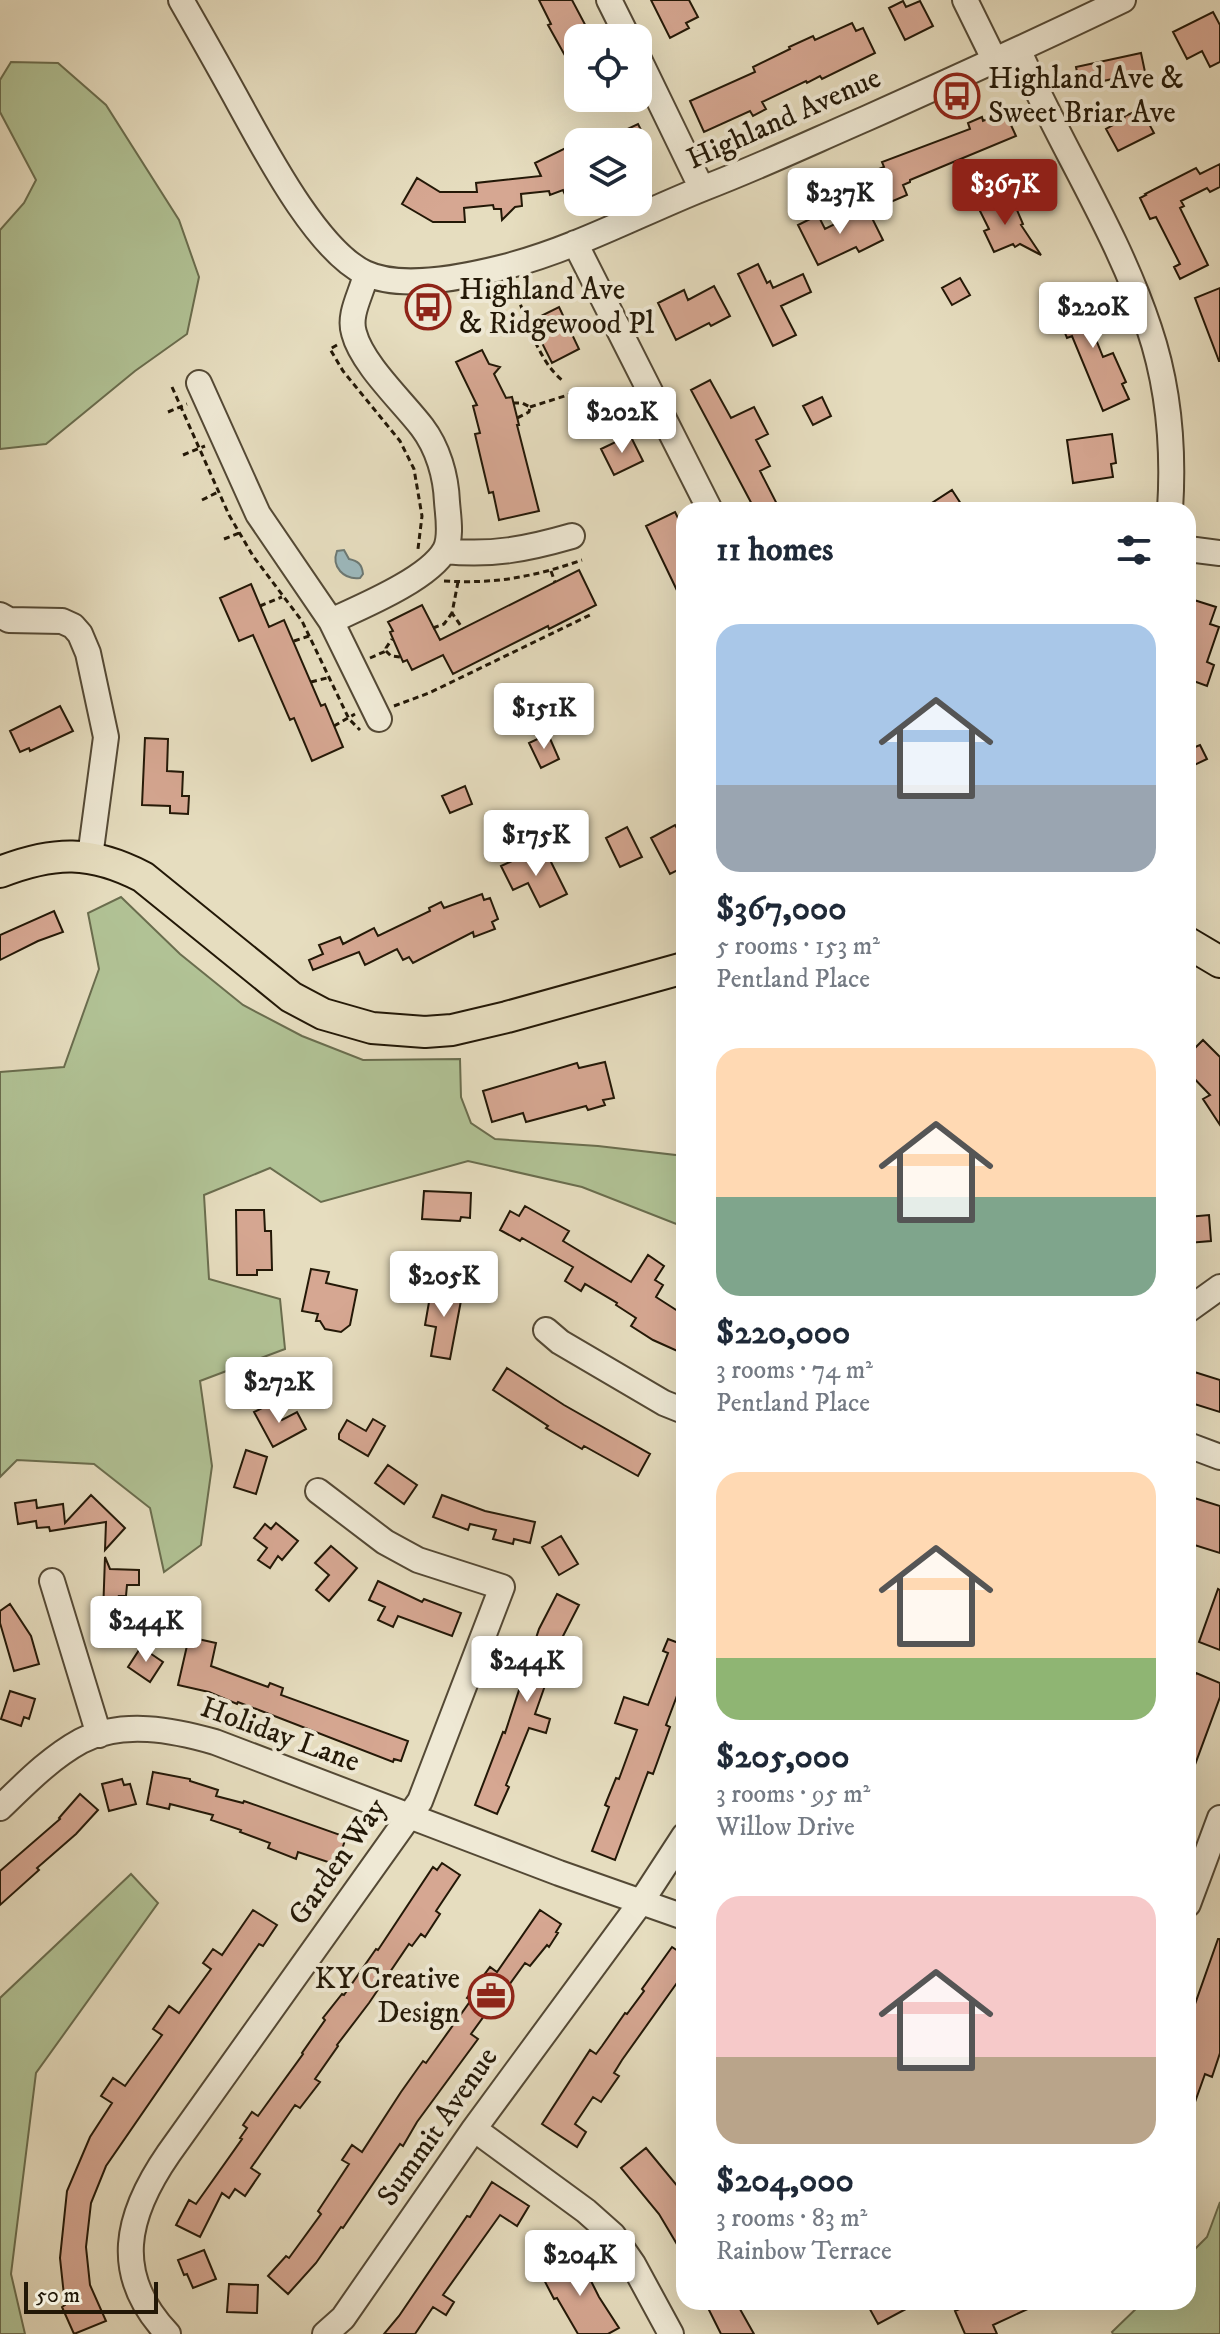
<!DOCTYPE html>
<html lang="en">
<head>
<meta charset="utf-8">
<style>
	body { margin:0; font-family:"IM FELL DW Pica",serif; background:#f6f6f7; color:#1f2937; height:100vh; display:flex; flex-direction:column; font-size:30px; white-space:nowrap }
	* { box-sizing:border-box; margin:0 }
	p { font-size:26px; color:#747a83 }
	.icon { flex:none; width:44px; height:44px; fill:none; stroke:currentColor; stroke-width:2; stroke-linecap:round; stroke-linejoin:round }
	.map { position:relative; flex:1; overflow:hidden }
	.drawer { position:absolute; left:676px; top:502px; width:520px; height:1808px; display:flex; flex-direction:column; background:#fff; border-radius:24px; box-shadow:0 8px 32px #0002 }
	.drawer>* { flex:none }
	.buttons { position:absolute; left:564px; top:24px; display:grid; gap:16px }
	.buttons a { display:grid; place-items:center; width:88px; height:88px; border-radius:16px; background:#fff; box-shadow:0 8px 32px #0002; font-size:40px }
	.scale { position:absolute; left:24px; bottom:20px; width:134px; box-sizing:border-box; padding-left:8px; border:4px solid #231807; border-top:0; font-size:22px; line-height:28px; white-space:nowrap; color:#231807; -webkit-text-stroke:6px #efe9d5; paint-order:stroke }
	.price { position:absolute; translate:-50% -68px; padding:0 18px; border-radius:8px; background:#fff; color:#222; font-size:26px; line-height:52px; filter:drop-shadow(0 2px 4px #0008) }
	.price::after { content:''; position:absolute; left:50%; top:48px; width:24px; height:18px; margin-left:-12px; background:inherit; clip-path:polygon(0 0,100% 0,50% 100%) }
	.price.current { background:#8f2418; color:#fff }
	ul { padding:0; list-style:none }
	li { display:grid; align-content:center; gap:16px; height:424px; padding:0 40px }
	li span { display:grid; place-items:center; height:248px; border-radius:24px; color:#555 }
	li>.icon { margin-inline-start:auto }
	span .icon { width:144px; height:144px; fill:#fffc; stroke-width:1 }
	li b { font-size:34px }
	h2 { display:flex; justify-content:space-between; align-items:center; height:96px; padding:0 40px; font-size:34px }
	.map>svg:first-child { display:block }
	.green { fill:#b1c295; stroke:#6a6d4e; stroke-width:2 }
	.water { fill:#9cb9bd; stroke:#6c7974; stroke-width:2 }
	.building { fill:#d6a792; stroke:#231807; stroke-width:2 }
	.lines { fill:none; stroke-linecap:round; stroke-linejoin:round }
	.minor-casing { stroke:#544935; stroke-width:28 }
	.major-casing { stroke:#231807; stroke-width:34 }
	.path { stroke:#231807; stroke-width:3; stroke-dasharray:6 4; stroke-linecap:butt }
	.minor { stroke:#efe9d5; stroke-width:24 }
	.major { stroke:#e6ddbf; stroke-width:30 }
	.labels { text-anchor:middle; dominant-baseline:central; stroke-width:8; stroke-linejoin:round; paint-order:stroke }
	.poi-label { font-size:30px; fill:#231807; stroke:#efe9d5; text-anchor:start }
	.street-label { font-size:30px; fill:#231807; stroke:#efe9d5 }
</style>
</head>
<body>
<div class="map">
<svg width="1220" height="2334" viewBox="0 0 1220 2334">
	<rect width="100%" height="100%" fill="#e6ddbf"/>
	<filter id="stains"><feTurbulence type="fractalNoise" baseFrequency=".0025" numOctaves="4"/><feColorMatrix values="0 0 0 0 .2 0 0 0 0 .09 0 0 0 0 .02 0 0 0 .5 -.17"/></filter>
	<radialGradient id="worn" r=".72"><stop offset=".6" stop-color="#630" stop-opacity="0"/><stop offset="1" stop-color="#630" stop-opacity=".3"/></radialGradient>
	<path class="green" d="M11,62l47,1 48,42 73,115 20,57 -12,57 -52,37 -89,73 -46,5v-219l24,-27 12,-23 -36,-68v-32z
		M121,897l59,57 63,51 59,31 61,24 97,-1 1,38 10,26 24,16 103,7 86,10v71l-102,-40 -114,-26 -147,41 -51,-34 -66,27 5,84 71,20 5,50 -85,32 12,85 -11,79 -37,27 -14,-64 -56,-44 -77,-4 -17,17v-405l64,-5 35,-98 -11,-56z
		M131,1874l27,29 -122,170 -25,201 14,60h-25v-336z
		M1220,2202v132h-107l-1,-2 31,-30h45v-46l19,-19z"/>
	<path class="water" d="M344,550l5,9c9,2 13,5 14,15l-3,4c-16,2 -29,-11 -23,-27z"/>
	<path class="building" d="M539,0h33l17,32 -11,6v41l-30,-54 3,-1z
		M651,0h38l9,17 -12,6 3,5 -19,10z
		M903,1l3,6 14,-6 13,25 -28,14 -16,-32z
		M1213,12l7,13v37l-10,5 -8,-16 -15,8 -14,-27z
		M852,23l4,8 7,-3 12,25 -53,26 -2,-3 -13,7 -1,-2 -44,21 4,7 -13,7 -3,-5 -46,21 -14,-31 65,-29 -2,-5 37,-18 -1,-2 24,-11 2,4z
		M1141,53l4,19 -65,14 -4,-19z
		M1141,109l13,24 -36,18 -12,-22 18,-10 1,-3z
		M1005,112l11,24 -106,44v2l-7,3 4,10 -21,9 -15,-32 13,-5 -2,-5 88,-33 -2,-6 14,-6 1,4z
		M638,124l9,18h-47z
		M578,142v49l-12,6 -3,-7 -13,5 -1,-4 -28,3 1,12 -7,1 -13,13 -1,-11h-7l-1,-4 -29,3 1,14h-32l-31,-18 15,-26 23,14h37l-1,-9 65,-7 -6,-13z
		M1220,164v23l-10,5 -3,-4 -26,13 3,5 -4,2 28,57 -28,14 -6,-12 6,-3 -24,-47 -6,2 -10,-21 6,-3 -1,-1 51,-26 4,6z
		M999,199l4,9 11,-5 9,21 -2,1 20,30 -21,-11 -5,3 -2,-3 -19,8 -10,-21 5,-2 -10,-20z
		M867,208l16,32 -24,12 -3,-5 -38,18 -20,-40 20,-10 7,14z
		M758,264l9,19 3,-2 3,7 30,-14 8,18 -30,14 15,29 -23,11 -35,-72z
		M960,278l10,17 -18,10 -10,-17z
		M714,286l16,30 -19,10 -2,-3 -33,17 -18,-37 26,-13 4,10z
		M1220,288v73h-1l-24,-63z
		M1093,292l12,29 -14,6 12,30 10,-4 13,29 -4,2 7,15 -26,12 -31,-75 -5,2 -12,-30z
		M559,307l20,42 -27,14 -21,-42z
		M482,350l7,14 11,3 -6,7 12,24 6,-1 7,28h-2l22,86 -40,9 -6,-28 -4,1 -14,-59 5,-1 -7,-27 4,-1 -21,-43z
		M710,380l21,38 23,-11 14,27 -12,6 14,26 -10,5 20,39h-25l-34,-64 -30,-56z
		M822,397l9,19 -18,9 -10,-19z
		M1112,434l4,29 -5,1 2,13 -40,6 -6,-43z
		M630,435l13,26 -29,14 -13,-26z
		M952,490l13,20h-44z
		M675,512l9,18v75l-38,-79z
		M579,570l17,35 -47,24 -1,-3 -95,48 -10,-19 -31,15 -5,-10 -4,2 -13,-30 3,-1 -5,-9 34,-17 18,35z
		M251,584l18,43 15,-7 37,86 4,-2 18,43 -31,14 -18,-43 -4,2 -37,-85 -14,6 -19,-43z
		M1194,600l22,7 -6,17 9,3 -12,35 7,3 -7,21 -19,-7v-61z
		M60,706l13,25 -43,20 -1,-3 -9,4 -10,-21z
		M548,734l11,25 -18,9 -12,-25z
		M145,738l23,1 -1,32 16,1 -1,24h7l-1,18 -18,-1v-7l-28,-1z
		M1200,745l7,14 -19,9v-18z
		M465,786l7,18 -22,9 -8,-17z
		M675,825l9,15v27l-14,7 -19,-36z
		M627,827l15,30 -22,10 -14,-29z
		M546,852l21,42 -27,13 -12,-24 -15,7 -12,-24 22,-10 3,5z
		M482,894l2,6 6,-2 8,21 -6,3 3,7 -21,8 -1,-5 -60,31 -4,-6 -6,3 -6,-11 -32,16 -6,-13 -46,18 -4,-10 14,-6 -4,-9 21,-8 3,7 31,-16 4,8 52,-25 -1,-3 12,-6 3,6z
		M54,911l9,21 -25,9 -38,19v-25z
		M1203,1040l17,17v68l-17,-26 7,-4 -22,-23v-17z
		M605,1062l9,36 -11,2 2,5 -17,5 -2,-4 -60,16 -3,-9 -31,9 -9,-31 94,-28 2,5z
		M424,1191l47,2 -1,25 -9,-1 -1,4 -38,-2z
		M525,1206l44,25 -6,10 68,41 17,-27 16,11 -9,14 8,5 -7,12 28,18v39l-31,-14 -22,-14 5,-8 -20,-13 1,-2 -32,-19 -4,7 -16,-10 8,-14 -51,-29 -2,3 -20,-11 10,-19 9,5z
		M236,1210h28l1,21h6l1,39h-15v5h-20z
		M1209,1215l2,26 -23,2v-26z
		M311,1269l18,3 -3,11 31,7 -7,35 -9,7 -16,-3 -5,-8h-4l2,-7 -16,-3z
		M432,1285l31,5 -13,69 -19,-3 5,-29 -11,-2z
		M507,1368l57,37 86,49 -12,22 -54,-30 -2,3 -36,-21 2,-2 -55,-36z
		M1188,1370l32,10v32l-32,-10z
		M272,1403l10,17 15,-8 9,17 -33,18 -19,-35z
		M373,1419l12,7 -17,30 -29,-17v-5l8,-14 19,11z
		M246,1450l21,7 -11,37 -22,-7z
		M388,1465l29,20 -13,19 -29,-21z
		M91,1495l34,33 -20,22 1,-28 -56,9 -1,-4 -12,1 -1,-7 -18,3 -3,-21 21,-3 1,8 26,-4 2,19z
		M442,1495l43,16 50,11 -5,21 -16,-4 -1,5 -20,-5 3,-9 -26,-6 -2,6 -35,-13z
		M1188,1496l32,10v47l-32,-10z
		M276,1523l22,18 -16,19 -4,-4 -8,12 -12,-8 9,-12 -13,-10 11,-14 6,5z
		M561,1536l17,28 -19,11 -17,-28z
		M331,1546l26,22 -28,33 -13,-11 13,-15 -14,-12z
		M105,1557l5,12 29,1v15h-12l-1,11h-7l12,37 -24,8 -8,-26 4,-1z
		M378,1581l44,21 2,-3 37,14 -9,23 -54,-20 -5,11 -15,-7 7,-13 -16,-7z
		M1218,1589l2,1v60l-21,-8z
		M557,1594l22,11 -18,35 -26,74 15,5 -4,14 -17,-5 -23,57 3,2 -12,27 -22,-9 28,-73 2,1 34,-104z
		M10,1604l21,32 8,28 -25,7 -14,-48v-12z
		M189,1637l27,6 -5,23 57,21 2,-4 13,5 -2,7 127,46 -7,20 -7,-2 -1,3 -155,-60 -1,2 -28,-12 -31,-7z
		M668,1639l16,6v32l-18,48 4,2 -17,47 -5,-2 -33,88 -23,-9 17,-44 -4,-2 11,-27 3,1 18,-49 -22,-7 9,-26 24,8 20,-52 -5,-2z
		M141,1647l22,15 -13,20 -22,-15z
		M1196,1673l24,10v14l-31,84 -1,-87z
		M10,1691l25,8 -6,20 -5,-2 -3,9 -20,-7z
		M153,1772l37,7v2l28,9 -2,6 27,7 1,-2 102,36 -9,28 -39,-13 -2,7 -28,-11 2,-5 -30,-11 1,-2 -30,-10 2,-5 -43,-11 -1,5 -22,-5z
		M122,1779l2,6 6,-1 6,20 -27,7 -7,-27z
		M80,1794l18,16 -22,24 -39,34 2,2 -39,35v-34l60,-52 -1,-1z
		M442,1863l18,12 -24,36 4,3 -15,23 -4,-3 -9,12 -3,-2 -40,59 -32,42 1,1 -23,33 5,3 -20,26 -5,-3 -44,63 9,6 -15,22 -10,-7 -6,9 -7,-5 -22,44 -24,-12 13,-25 7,4 46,-65 -2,-1 7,-10 -4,-3 9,-13 6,4 45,-62 -1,-1 23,-33 -2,-2 19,-24 2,1 32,-46 2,1 55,-83 4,3z
		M253,1910l24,15 -14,21 -4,-2 -153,222 -15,37 -5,44 4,38 16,36 -32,13 -12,-27 3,-2 -5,-47 7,-67 23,-54 22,-34 -11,-7 12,-18 12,8 37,-51 -9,-6 16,-23 10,7 32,-44 -8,-6 10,-14 9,6z
		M540,1910l21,14 -5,8 2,1 -9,14 -2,-2 -17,21 -5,-3 -21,29 5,3 -15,22 -7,-5 -16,22 7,5 -61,83 -14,24 -3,-2 -57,84 -2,-1 -25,36 -28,31 -20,-18 18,-20 3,2 32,-44 -3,-3 31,-47 -7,-4 10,-15 10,7 39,-60 22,-31 3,2 45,-63 -4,-2 23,-31 7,5z
		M1218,1939h2v114l-8,24 -7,-3 -15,42 -2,-1v-91z
		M672,1947l12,8v18l-62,87 -8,13 5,3 -18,26 -8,-5 -18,27 11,8 -9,15 -35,-23 48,-74 6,4 6,-8 23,-33 2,1 17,-23 -2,-2z
		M646,2148l38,46v62l-25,-42 -38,-46z
		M492,2182l37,24 -12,20 -17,-11 -57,80 11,7 -8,13 -13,-8 -18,27h-31l15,-18 68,-100 3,1z
		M204,2250l12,29 -23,9 -6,-14 -3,1 -6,-15z
		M577,2253l22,44 20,31 -11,6h-30l-21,-36 -3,1 -12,-23 21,-11 -2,-4z
		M229,2284l29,1 -1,28 -30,-1z
		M705,2302h31l18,32h-33z
		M866,2302h53l-41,22z
		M975,2302h68l-50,23 4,9h-32l-10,-23z"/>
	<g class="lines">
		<g class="minor-casing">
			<path id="minor" d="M181,0c20,35 40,70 59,105 26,47 77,145 125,168 38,18 104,3 143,-7 68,-18 131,-52 196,-78 55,-21 108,-46 161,-69 87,-39 173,-78 258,-119
				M609,0l19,38
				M965,0l30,61
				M1019,51c40,93 98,180 130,277 20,59 25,121 21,182
				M638,57l64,132
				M575,243l135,267
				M199,383l59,131 73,107 48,98
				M1188,549l32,4
				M445,551c46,5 82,-2 127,-15
				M0,615l9,5 53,1 11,5 7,8 8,19 18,84 -16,120
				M331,621c30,-14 98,-42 114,-71 7,-13 3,-34 2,-48 -1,-26 -9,-54 -25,-75 -20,-26 -60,-63 -68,-94 -6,-19 8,-40 12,-59
				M1188,1310l32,-23
				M546,1330l14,12 104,61 20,8
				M1188,1445l32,12
				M52,1581l47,154
				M0,1808c25,-24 50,-50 81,-67 42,-21 92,-11 134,1l344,131 125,44
				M1188,1904l32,-86
				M474,2129l112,82 27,24 20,29 38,70
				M168,2334c-57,-60 -42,-119 1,-181l251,-352 82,-214 -84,-27 -33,-18 -67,-51
				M325,2334l18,-16 131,-189 167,-227 43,-66"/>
		</g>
		<g class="major-casing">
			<path id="major" d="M0,872c54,-21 91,-22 143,5l148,120 32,17 49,14 53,4 27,-2 55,-13 177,-49
				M1188,943l32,19"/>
		</g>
		<path class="path" d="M514,286c10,28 24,75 48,94
			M337,345l-7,4 13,22 57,70 14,28 8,47 -4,33
			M172,387l57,128 24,41 49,65 47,98 11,11
			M513,403h9l8,4 -1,5 -12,6
			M530,407l41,-13
			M168,412l19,-8
			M183,455l22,-9
			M202,500l18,-9
			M224,539l15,-6
			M551,571l4,11
			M444,581c51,3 90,-4 138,-21
			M458,582l-6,31 11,16
			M260,606l22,-9
			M433,628l11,-4 8,-11
			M294,641l15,-5
			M386,651l5,5 10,1
			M370,658l16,-7v-3l6,-9
			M311,682l16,-4
			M394,706l35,-13 161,-78
			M334,726l21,-12"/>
		<use href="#minor" class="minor"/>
		<use href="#major" class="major"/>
	</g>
	<defs>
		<g id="bus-ring" transform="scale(2.3)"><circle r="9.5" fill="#efe9d5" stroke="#8f2418" stroke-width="1.5"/><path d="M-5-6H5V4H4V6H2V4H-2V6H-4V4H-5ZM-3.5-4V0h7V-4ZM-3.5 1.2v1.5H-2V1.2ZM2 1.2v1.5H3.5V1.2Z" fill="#8f2418"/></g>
		<g id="office-ring" transform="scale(2.3)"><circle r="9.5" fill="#efe9d5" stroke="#8f2418" stroke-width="1.5"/><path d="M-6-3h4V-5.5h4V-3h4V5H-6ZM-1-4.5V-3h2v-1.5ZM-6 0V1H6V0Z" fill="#8f2418"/></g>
	</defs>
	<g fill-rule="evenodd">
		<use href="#bus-ring" x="957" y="96"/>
		<use href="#bus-ring" x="428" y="307"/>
		<use href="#office-ring" x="491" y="1996"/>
	</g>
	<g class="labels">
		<g class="poi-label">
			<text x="988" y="79">Highland Ave &amp;<tspan x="988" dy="34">Sweet Briar Ave</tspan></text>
			<text x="459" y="290">Highland Ave<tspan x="459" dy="34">&amp; Ridgewood Pl</tspan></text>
			<text x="460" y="1979" text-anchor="end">KY Creative<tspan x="460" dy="34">Design</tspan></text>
		</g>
		<g class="street-label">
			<text transform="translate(784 119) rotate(-24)">Highland Avenue</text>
			<text transform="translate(280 1735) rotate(20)">Holiday Lane</text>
			<text transform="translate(338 1862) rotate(-55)">Garden Way</text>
			<text transform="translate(438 2127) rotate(-55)">Summit Avenue</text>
		</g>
	</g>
	<rect width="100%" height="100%" filter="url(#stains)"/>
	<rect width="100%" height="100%" fill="url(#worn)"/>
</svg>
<div class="buttons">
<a><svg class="icon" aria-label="locate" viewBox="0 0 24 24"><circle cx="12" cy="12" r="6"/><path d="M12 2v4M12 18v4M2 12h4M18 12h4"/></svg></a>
<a><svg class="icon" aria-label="layers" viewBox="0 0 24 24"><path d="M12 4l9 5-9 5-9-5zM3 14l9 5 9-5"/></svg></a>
</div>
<div class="scale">50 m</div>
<b class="price current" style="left:1005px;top:227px">$367K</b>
<b class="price" style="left:840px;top:236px">$237K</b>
<b class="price" style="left:1093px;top:350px">$220K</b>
<b class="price" style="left:622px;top:455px">$202K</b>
<b class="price" style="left:544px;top:751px">$151K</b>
<b class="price" style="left:536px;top:878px">$175K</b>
<b class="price" style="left:444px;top:1319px">$205K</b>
<b class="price" style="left:279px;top:1425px">$272K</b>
<b class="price" style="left:146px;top:1664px">$244K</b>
<b class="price" style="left:527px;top:1704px">$244K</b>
<b class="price" style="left:580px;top:2298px">$204K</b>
<section class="drawer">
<h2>11 homes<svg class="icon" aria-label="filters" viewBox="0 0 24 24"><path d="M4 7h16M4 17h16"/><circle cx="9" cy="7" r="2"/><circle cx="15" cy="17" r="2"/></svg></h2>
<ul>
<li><span style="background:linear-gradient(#a9c7e8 65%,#9aa5b1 0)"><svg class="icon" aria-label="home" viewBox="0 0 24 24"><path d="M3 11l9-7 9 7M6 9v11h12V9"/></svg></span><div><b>$367,000</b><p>5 rooms · 153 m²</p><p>Pentland Place</p></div></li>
<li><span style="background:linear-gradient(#ffd9b3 60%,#7fa58c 0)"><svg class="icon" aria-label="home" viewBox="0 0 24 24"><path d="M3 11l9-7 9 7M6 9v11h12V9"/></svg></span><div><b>$220,000</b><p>3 rooms · 74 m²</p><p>Pentland Place</p></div></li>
<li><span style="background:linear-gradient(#ffd9b3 75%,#8fb573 0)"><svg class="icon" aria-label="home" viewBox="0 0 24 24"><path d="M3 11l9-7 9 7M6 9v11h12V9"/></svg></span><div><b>$205,000</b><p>3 rooms · 95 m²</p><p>Willow Drive</p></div></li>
<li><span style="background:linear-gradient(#f6c9c9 65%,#b9a48a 0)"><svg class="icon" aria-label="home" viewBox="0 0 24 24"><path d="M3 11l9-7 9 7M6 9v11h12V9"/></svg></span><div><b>$204,000</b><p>3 rooms · 83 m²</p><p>Rainbow Terrace</p></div></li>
</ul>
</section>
</div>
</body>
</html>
